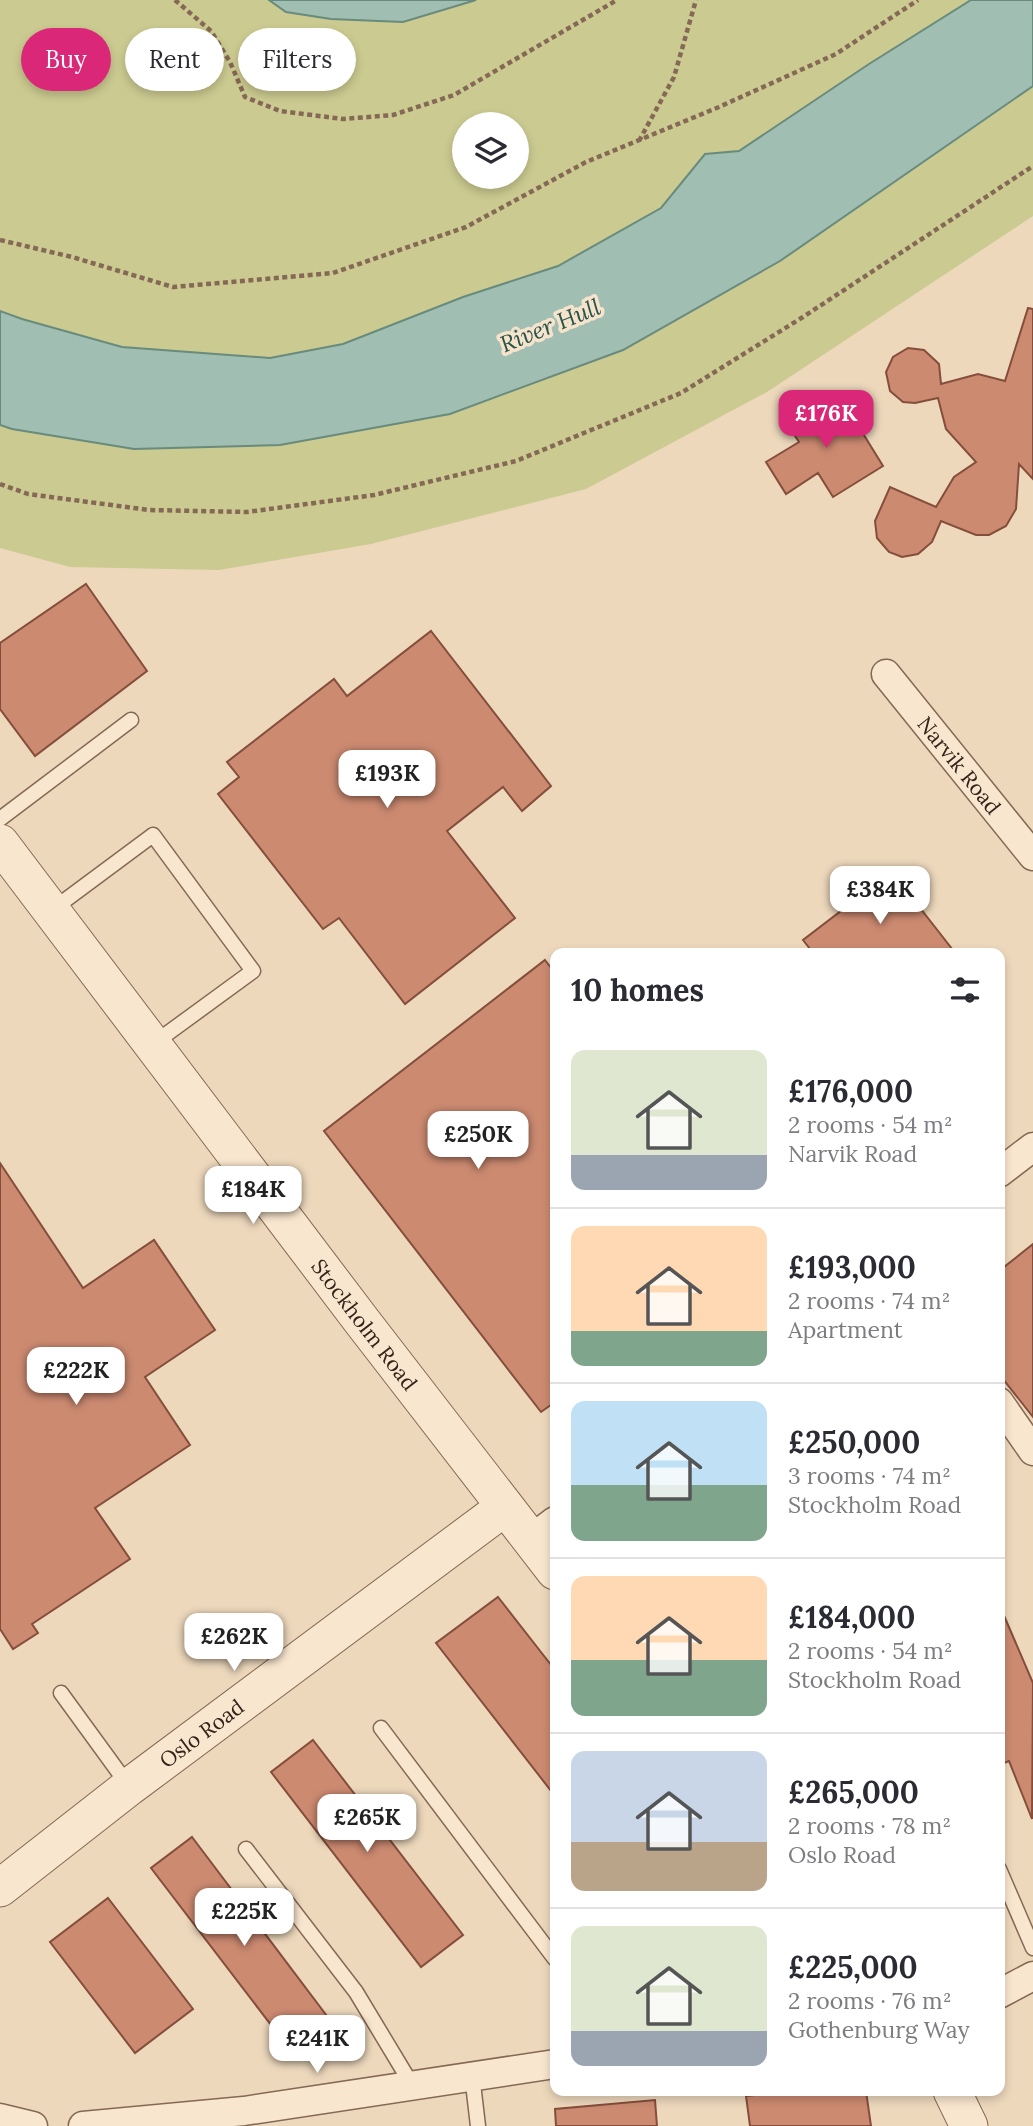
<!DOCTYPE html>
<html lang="en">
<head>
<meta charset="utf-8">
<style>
	body { margin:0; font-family:Lora,serif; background:#f2f2f3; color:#2b2b33; height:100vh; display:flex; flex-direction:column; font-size:26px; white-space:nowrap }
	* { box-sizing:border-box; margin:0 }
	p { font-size:23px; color:#7c7c81 }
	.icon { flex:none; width:38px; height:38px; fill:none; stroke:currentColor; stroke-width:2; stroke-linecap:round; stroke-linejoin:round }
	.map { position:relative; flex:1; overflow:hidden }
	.sheet { position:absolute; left:550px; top:948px; width:455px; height:1148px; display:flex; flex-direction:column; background:#fff; border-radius:14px; box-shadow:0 4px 10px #0003 }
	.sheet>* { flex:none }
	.hud { position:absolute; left:21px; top:28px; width:424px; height:63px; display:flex; gap:14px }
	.buttons { position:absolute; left:452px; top:112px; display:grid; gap:14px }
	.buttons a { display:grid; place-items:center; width:77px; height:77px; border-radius:50%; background:#fff; box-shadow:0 4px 10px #0003; font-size:35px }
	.price { position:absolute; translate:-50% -60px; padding:0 16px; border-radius:14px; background:#fff; color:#222; font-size:23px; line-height:46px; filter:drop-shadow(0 2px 4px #0008) }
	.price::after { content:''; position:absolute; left:50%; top:42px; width:21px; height:16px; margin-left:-10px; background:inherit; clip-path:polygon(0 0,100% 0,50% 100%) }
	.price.current { background:#db2777; color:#fff }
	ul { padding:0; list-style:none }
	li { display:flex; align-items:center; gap:21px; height:175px; padding:0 21px }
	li+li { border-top:2px solid #e1e1e2 }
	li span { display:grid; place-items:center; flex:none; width:196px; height:140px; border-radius:14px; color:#555 }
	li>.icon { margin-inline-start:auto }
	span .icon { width:84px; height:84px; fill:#fffc; stroke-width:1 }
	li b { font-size:30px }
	h2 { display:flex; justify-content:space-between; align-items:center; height:84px; padding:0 21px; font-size:30px }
	.chip { padding:0 24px; border-radius:32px; background:#fff; box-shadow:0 4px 10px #0003; font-size:24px; line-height:63px }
	.chip.current { background:#db2777; color:#fff }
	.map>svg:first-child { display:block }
	.green { fill:#cbca90; fill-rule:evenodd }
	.water { fill:#a0beb1; stroke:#688b7d; stroke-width:2 }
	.building { fill:#cc8a71; stroke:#844e3b; stroke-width:2 }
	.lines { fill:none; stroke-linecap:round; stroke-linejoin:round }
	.service-casing { stroke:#856855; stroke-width:17 }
	.minor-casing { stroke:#856855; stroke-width:31 }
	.tertiary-casing { stroke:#856855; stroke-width:39 }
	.path { stroke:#856855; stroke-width:4.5; stroke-dasharray:5 3.5; stroke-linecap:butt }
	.service { stroke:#f9e6ce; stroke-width:14 }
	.minor { stroke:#f9e6ce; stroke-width:28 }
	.tertiary { stroke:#f9e6ce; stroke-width:37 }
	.labels { text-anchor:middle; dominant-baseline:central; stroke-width:7; stroke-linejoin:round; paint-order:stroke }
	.street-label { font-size:21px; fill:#33231b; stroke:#f5e3cb }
	.water-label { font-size:23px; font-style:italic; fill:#29544b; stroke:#f5e3cb }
</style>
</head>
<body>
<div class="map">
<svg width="1033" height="2126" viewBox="0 0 1033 2126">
	<rect width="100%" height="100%" fill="#edd8bc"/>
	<path class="green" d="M0,0h269l17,12 117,10 73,-22h495l-102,64 -130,87 -34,3 -44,54 -103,58 -95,31 -119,47 -74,14 -148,-11 -100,-28 -22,-8zM464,124h52v53h-52z
		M1033,86v130l-266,176 -181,97 -215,55 -152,26 -149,-3 -70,-19v-123l12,4 612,-79 156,-89z"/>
	<path class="water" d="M269,0h207l-73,22 -72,-3 -45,-7z
		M971,0h62v86l-253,175 -157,89 -173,64 -170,31 -146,4 -122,-20 -12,-4v-114l22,8 100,28 148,11 73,-14 120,-47 95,-31 103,-58 44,-54 34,-3 130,-87z"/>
	<path class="building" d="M1028,308l5,1v170l-14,-15 -3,45 -10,17 -17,9h-13l-35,-14 -9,21 -14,12 -16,3 -13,-5 -12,-14 -2,-17 15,-34 46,20 18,-30 22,-15 -30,-33 -8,-31 -23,5 -12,-1 -13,-11 -4,-19 7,-15 15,-9 16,2 15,14 2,20 37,-10 27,7z
		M838,393l45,73 -50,31 -15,-24 -32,21 -20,-32 33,-20 -12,-18z
		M86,584l61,87 -112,85 -35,-47v-66z
		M431,631l120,155 -29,25 -19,-24 -56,44 68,87 -110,86 -66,-86 -16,11 -105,-135 21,-17 -12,-15 107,-83 13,17z
		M892,872l64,82h-142l-11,-14z
		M545,960l10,13v429l-14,10 -217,-281z
		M0,1163l83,125 71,-48 61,90 -70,47 45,68 -95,63 35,51 -98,65 6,9 -25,16 -13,-20z
		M1033,1244v173l-34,-43v-103z
		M498,1597l57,73v126l-119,-153z
		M999,1604l34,79 -1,136 -23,-58 -10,4z
		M313,1740l150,195 -42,32 -150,-195z
		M192,1837l144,191 -39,31 -146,-191z
		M108,1898l85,111 -58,44 -85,-111z
		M793,2091h73l5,35h-121l-4,-30z
		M655,2100l2,26h-101l-1,-17z"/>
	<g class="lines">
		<g class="service-casing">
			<path id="service" d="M0,819l131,-99
				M52,910l101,-75 100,136 -100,73
				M61,1693l67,92
				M381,1728l174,231
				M246,1849l110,143 56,93
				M999,1869l34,79
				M472,2075l6,51"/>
		</g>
		<g class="minor-casing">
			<g id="minor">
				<path id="s1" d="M886,674l147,182"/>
				<path d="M999,1173l34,-26"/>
				<path d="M999,1402l34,49"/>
				<path d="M531,1539l24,-18"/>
				<path d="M999,1994l34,-18"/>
				<path d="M0,2118l33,8"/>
				<path d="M83,2126l161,-15 311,-47"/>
			</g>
		</g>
		<g class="tertiary-casing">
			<g id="tertiary">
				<path id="s2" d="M0,843l361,477 194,251"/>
				<path id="s3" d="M0,1888l129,-101 376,-280"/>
				<path d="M952,2091l17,35"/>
			</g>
		</g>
		<path class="path" d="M175,0l36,31 19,31 15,35 35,14 63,8 50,-4 61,-20 163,-95
			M639,141l35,-64 22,-77
			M0,240l72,17 101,30 160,-14 133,-46 120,-65 133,-55 117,-53 82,-54
			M0,484l28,10 121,16 98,2 127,-17 142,-34 165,-68 122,-76 230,-151"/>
		<use href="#service" class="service"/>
		<use href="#minor" class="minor"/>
		<use href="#tertiary" class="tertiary"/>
	</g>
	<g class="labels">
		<g class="street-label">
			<text stroke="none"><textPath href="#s1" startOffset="117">Narvik Road</textPath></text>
			<text stroke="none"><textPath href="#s2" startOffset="604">Stockholm Road</textPath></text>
			<text stroke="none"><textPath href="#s3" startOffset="254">Oslo Road</textPath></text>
		</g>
		<g class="water-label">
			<text transform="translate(550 325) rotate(-22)">River Hull</text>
		</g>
	</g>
</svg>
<div class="buttons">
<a><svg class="icon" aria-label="layers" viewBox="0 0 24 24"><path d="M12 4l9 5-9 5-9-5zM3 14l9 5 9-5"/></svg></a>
</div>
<b class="price current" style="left:826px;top:450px">£176K</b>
<b class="price" style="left:387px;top:810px">£193K</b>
<b class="price" style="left:880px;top:926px">£384K</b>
<b class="price" style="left:478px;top:1171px">£250K</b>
<b class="price" style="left:253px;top:1226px">£184K</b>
<b class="price" style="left:76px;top:1407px">£222K</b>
<b class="price" style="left:234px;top:1673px">£262K</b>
<b class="price" style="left:367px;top:1854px">£265K</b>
<b class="price" style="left:244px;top:1948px">£225K</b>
<b class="price" style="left:317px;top:2075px">£241K</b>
<div class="hud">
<a class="chip current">Buy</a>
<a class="chip">Rent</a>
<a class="chip">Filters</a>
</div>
<section class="sheet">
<h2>10 homes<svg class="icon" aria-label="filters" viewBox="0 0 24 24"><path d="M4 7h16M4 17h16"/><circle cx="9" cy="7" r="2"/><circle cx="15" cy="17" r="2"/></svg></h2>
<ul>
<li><span style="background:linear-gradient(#dfe7d0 75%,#9aa5b1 0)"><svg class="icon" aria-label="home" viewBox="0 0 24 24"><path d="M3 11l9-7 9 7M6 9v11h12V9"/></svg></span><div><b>£176,000</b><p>2 rooms · 54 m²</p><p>Narvik Road</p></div></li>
<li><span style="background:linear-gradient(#ffd9b3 75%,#7fa58c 0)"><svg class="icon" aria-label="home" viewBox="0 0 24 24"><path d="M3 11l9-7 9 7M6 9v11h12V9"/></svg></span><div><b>£193,000</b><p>2 rooms · 74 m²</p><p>Apartment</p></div></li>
<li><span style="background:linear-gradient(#bfe0f5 60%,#7fa58c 0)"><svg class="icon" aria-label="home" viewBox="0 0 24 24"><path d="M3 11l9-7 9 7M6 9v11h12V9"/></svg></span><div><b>£250,000</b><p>3 rooms · 74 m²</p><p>Stockholm Road</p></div></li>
<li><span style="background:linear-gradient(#ffd9b3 60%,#7fa58c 0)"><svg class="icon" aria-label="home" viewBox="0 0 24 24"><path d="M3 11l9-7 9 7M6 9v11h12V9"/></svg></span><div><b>£184,000</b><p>2 rooms · 54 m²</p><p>Stockholm Road</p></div></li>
<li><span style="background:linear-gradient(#c9d6e8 65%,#b9a48a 0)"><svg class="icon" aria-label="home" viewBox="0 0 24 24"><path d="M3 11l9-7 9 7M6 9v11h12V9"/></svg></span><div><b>£265,000</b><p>2 rooms · 78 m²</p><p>Oslo Road</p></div></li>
<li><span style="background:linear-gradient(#dfe7d0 75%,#9aa5b1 0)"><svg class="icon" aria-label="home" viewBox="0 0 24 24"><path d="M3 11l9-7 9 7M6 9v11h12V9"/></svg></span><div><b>£225,000</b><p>2 rooms · 76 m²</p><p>Gothenburg Way</p></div></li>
</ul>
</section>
</div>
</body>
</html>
